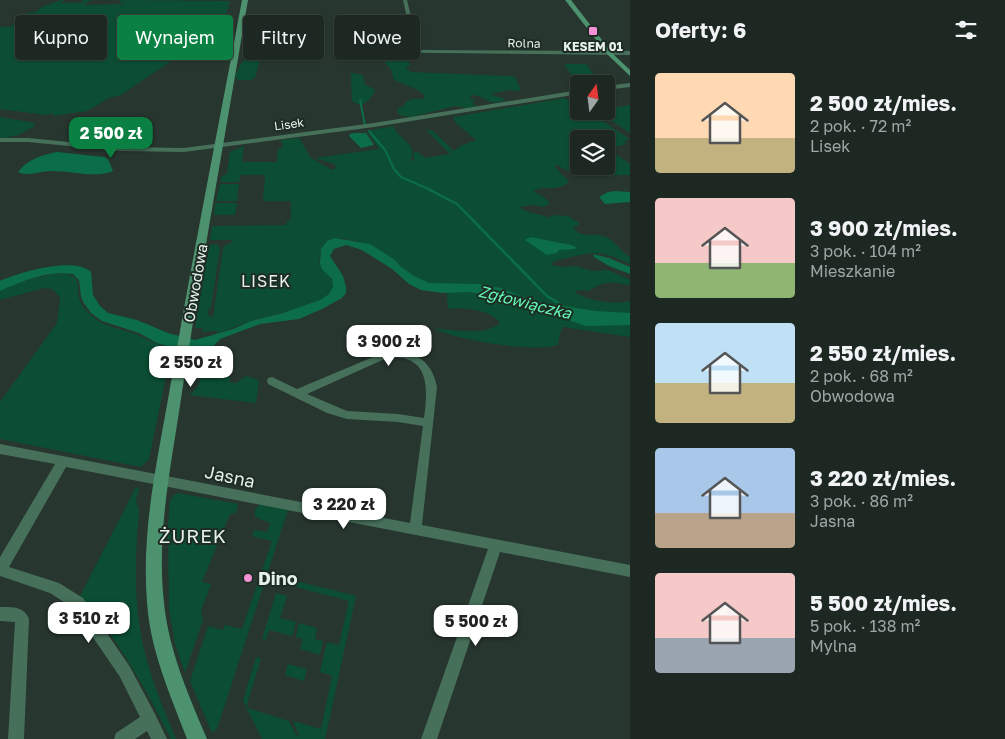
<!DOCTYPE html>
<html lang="pl">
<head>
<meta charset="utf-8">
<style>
	body { margin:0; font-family:"Golos Text",sans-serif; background:#2a342f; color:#f1f3f6; height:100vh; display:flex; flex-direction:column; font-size:19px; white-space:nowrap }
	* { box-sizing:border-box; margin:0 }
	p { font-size:16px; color:#a0a6a5 }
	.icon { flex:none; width:28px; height:28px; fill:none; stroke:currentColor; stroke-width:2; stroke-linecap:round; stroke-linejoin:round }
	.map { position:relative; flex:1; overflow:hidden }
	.sheet { display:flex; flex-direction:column; background:#1d2822; width:375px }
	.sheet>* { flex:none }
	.top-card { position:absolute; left:15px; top:15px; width:475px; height:45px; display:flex; gap:10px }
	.needle { width:32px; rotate:14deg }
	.fabs { position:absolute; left:570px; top:75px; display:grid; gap:10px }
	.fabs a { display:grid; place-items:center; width:45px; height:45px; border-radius:5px; background:#1d2822; box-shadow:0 1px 4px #0004,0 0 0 1px #3b4440; font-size:25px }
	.price { position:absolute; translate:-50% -42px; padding:0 11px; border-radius:10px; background:#fff; color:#222; font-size:16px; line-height:32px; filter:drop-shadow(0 1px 2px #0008) }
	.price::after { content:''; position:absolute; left:50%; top:30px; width:15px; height:11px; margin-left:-8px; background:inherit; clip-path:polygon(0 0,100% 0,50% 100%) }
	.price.on { background:#0b8043; color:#fff }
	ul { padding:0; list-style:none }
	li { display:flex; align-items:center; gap:15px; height:125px; padding:0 25px }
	li span { display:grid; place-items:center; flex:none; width:140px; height:100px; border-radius:5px; color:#555 }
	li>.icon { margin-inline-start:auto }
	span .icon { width:60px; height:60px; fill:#fffc; stroke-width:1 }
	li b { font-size:21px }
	h2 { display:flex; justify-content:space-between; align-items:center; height:60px; padding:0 25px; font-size:21px }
	.chip { padding:0 18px; border-radius:5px; background:#1d2822; box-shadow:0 1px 4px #0004,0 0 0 1px #3b4440; font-size:18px; line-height:45px }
	.chip.on { background:#0b8043; color:#fff }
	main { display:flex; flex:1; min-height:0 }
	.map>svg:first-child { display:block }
	.green { fill:#0b4e33; fill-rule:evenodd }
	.water { fill:#0b6e48 }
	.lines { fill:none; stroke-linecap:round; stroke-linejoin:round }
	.stream-far1 { stroke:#0b6e48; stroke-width:2 }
	.stream { stroke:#0b6e48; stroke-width:2.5 }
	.street { fill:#46705a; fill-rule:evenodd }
	.secondary { fill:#4d926f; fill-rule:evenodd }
	.poi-dot { fill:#f491d4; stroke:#1d2c24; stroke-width:2 }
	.labels { text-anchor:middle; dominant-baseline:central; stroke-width:4; stroke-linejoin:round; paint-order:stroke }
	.far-street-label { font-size:12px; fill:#e7f1eb; stroke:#1d2c24 }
	.far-poi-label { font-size:12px; font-weight:bold; fill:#e7f1eb; stroke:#1d2c24 }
	.street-label { font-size:15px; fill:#e7f1eb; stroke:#1d2c24 }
	.neighbourhood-label { font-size:16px; letter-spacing:1px; fill:#e7f1eb; stroke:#1d2c24 }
	.water-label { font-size:16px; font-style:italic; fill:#63f7b3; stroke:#1d2c24 }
	.near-street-label { font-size:18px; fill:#e7f1eb; stroke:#1d2c24 }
	.near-poi-label { font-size:18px; font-weight:bold; fill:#e7f1eb; stroke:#1d2c24; text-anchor:start }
	.near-neighbourhood-label { font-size:19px; letter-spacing:1px; fill:#e7f1eb; stroke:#1d2c24 }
</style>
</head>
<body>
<main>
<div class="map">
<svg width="630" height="739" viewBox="0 0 630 739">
	<rect width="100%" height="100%" fill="#27362e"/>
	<path class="green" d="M61,0h4l-6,3h22l2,-3h9l-8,4 2,1 39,-1 -6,-2 2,-2 109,1 -7,22 -23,12 -2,6 -18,14 -59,40 -12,3 -22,13 -34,5v-3l-7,2 -46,-6v-82h10l14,-9 -1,-1 5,-1 -2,-3 10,-1 6,-5z
		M253,53l8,2 -6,23 -5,2h-13l-2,-5c6,-8 7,-19 18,-22z
		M389,53l15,3 -5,3 10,2 1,5 -5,1 6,5 100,4 4,1 6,14 -12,-1 -19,4 16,5c-16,10 -18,-3 -33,-4l-4,3 6,2 -3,4 6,2 -10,2 -13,-2 -44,11 -12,-2 -2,-7 6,-1 1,-3 7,-5h12l2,-3 -7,-6 -24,-10 -3,-11 -6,-6v-3l-11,-6z
		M564,64h22l12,16h-23z
		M351,73l12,2 2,10 8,3 2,3c-5,9 -12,18 -23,10z
		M565,98l14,10v3l16,5 33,22v2l-4,1 2,3 -18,5 22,15v11c-19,0 -57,2 -73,-10l-2,2 14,15c-10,10 -25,3 -36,9l12,7 5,5 -6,4 -12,-2 -13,2c9,7 21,6 31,11l1,-3 17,1 11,7 -1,3 -5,1c7,12 21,5 33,10 9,4 15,15 24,20v7c-10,-4 -23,-11 -34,-11 -10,-1 -30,6 -42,8l-3,4 10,2 16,-1 14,5 17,-1 22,10v5c-16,-3 -28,-5 -41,6l-8,-1 -7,2c15,9 39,13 56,9v36l-67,-10 -3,6 -2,12c-24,8 -100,-5 -124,-16 21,0 49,8 66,-6 -10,-14 -37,-16 -52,-14l-2,-25 -17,-1 -9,-3 -20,-14 -5,-6 -30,-17 -25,-5 -13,3c-20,27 6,30 6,44 0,21 -66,30 -82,36 -11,3 -22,9 -33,12l-2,-2 -14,1 1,-4h-8l14,-83 8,-1 3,4 -9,60h-2l-1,7 5,2 10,-69 4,-4h4l1,-4h-22l2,-14 74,-1 1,-4 4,-1v-19h-28l2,-26h-24l-2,7h-19l2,-6 5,-2 3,-22 14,-6 -2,16h35l1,-13 5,-1 -2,-8 18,-2 12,20 21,12 4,-2 -2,-4 -19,-6 64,-9 -12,-18 26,-5c5,11 17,16 19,23 1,3 -1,8 -1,12l4,-1 -2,-3 1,-5h4l7,6 25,-4 -24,-24 7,1 21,20 6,-5 16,-6 -21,-18 -2,-5zM579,139h27v27h-27z
		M630,105v28l-30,-20 7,-1 -1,-3z
		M0,117l34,6 1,3 -17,9 -18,4z
		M220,184h19l-2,17h-21z
		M215,203h22l-2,12h-21z
		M52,274h15l8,3c5,8 1,17 6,26 15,24 33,23 57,32 10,4 19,9 29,13v4l-4,2v3h7l-21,102 -8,8 -141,-28v-37l57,-79 3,-22 -1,-5 -7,-7 -8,-1 -44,12v-9l19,-9z
		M229,352l1,30 6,1 10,-7 13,4 -3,23 -67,-8c17,-13 8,-15 10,-33l9,-7z
		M136,487l3,1 -3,13 3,10c-4,46 -6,92 5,138 7,31 20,60 32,90h-5c-25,-50 -53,-100 -91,-143z
		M178,493l60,11 -2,9 -6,1 -28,68 9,2 -10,27 2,9 -18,53 -10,-29 -6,-35 -1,-85 2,-23 3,-5z
		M260,504l28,6 -71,219 -5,4 -22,-52 18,-55 15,4 2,-5 17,4 30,-88 -20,-5 2,-6 13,2 3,-9 -15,-6v-7z
		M280,577l76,19 -31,143h-63l-19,-38 13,-44 5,1 -14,47 1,3 41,13 7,14 3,1 -6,-15 28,8 11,-53 -12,-4 7,-30 12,3 10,-44 -57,-15 -1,1 -13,-3z
		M276,593l11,3 -7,22 16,4 -4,14 -23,-6 -3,10 -4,-1z
		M299,623l18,5 -2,11 8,2 -3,14 -20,-6 3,-10 -7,-2z
		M288,664l19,5 -3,12 -19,-6z"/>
	<path class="water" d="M354,133h12l8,12 -13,3 -12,-12 1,-2z
		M57,152l47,5 4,2 5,12c-16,8 -45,-1 -63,0 -11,0 -21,6 -32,1 10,-13 24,-17 39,-20z
		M616,191l14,1v10l-25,2 -6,-7 9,-5z
		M530,237l41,8 5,2 -1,2 -16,1 -2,3 -10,2 -22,-15z
		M335,238l35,6 25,16 5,6 14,10 15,7 50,1 22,4 32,13 62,10 35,2v12l-44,1 -81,-28 -36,-6 -27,1 -21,-3 -12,-6 -17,-15 -30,-19 -16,-5 -12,4 -4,7 13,20 3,11v6l-4,5 -20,11 -23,10 -39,5 -40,15 -12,13 -27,-1 -24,-8 -18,-10 -37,-12 -11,-8 -8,-11 -2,-6 -2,-16 -6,-6c-25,-4 -51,7 -73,17v-10c20,-9 74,-25 91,-9l2,23 7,11 8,7 29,7 31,13 27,7 38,-11 18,-8 32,-8 37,-13 9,-6 4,-7 -1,-8 -10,-10 -2,-5 1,-15 6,-8z
		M593,254l16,4 21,9v7l-21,-8 -15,-9z"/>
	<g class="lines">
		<path class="stream-far1" d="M360,100l5,25
			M369,131l16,19 9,19 7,8 32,14"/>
		<path class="stream" d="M430,190l27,14 90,92 13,8v4"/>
		<path class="street" d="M403,0h4l12,50 211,1v4l-285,-3 2,-3 67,1z
			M630,83v4l-24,3v-4z
			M579,90v4l-205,33 -190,25 -64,-1 -92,-9h-28v-4h28l92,9 64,1 190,-25z
			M398,350c22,4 35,15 39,37l-15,138 208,40v12l-130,-25 -63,187h-16l67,-190 -422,-82 -57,100 50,16 24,15 47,69 25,47 12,25h-16l-4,-8 -12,8h-21l2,-6 24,-16 -20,-40 -47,-69 -23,-15 -50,-17v-19l55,-93 -55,-10v-10l410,79 13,-97 -25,-4 -51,-3 -20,-6 -59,-29 -1,-3 1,-3 4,-1 25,12 88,-37zM389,357c41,-2 39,31 35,61l-26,-4 -51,-3 -40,-17z
			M0,607c12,0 24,-1 29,12l-5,120h-16l7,-117 -15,-1z"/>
		<path class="secondary" d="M242,0h6c-22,131 -46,261 -66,392 -10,70 -26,140 -18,211 5,48 24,91 43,136h-20c-17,-45 -37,-89 -40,-137 -6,-73 11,-144 23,-214 22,-130 48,-259 72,-388z
			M565,0h6l41,53 18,17v6l-22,-21z"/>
	</g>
	<g class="poi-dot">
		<rect x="588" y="26" width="10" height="10" rx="2.5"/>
		<circle cx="248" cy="578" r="5"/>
	</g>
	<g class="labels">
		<g class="far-street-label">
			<text transform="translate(524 43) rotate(1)">Rolna</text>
			<text transform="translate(289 124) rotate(-8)">Lisek</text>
		</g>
		<g class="far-poi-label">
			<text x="593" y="46">KESEM 01</text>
		</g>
		<g class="street-label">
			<text transform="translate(195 283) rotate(-80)">Obwodowa</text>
		</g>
		<g class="neighbourhood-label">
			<text x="266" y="281">LISEK</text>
		</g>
		<g class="water-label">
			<text transform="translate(525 302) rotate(14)">Zgłowiączka</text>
		</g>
		<g class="near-street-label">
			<text transform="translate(230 476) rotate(12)">Jasna</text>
		</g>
		<g class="near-poi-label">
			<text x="258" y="578">Dino</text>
		</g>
		<g class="near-neighbourhood-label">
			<text x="193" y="535">ŻUREK</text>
		</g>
	</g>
</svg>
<div class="fabs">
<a><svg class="needle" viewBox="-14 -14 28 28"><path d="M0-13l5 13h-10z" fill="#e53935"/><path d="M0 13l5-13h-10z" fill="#a0a6a5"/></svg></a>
<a><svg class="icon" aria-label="layers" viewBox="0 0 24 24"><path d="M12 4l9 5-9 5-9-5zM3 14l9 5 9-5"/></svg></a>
</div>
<b class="price on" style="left:111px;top:159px">2 500 zł</b>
<b class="price" style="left:389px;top:367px">3 900 zł</b>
<b class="price" style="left:191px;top:388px">2 550 zł</b>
<b class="price" style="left:344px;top:530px">3 220 zł</b>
<b class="price" style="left:89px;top:644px">3 510 zł</b>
<b class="price" style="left:476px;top:647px">5 500 zł</b>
<div class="top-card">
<a class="chip">Kupno</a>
<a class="chip on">Wynajem</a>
<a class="chip">Filtry</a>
<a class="chip">Nowe</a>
</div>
</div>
<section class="sheet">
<h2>Oferty: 6<svg class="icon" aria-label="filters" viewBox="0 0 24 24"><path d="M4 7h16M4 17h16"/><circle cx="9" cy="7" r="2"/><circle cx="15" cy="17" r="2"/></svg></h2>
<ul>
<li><span style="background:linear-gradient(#ffd9b3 65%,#c2b280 0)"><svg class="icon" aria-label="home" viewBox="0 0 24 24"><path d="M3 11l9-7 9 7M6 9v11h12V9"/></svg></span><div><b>2 500 zł/mies.</b><p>2 pok. · 72 m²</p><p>Lisek</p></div></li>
<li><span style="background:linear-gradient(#f6c9c9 65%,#8fb573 0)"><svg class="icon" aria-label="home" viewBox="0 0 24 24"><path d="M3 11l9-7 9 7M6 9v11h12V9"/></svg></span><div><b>3 900 zł/mies.</b><p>3 pok. · 104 m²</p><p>Mieszkanie</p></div></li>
<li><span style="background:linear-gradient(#bfe0f5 60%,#c2b280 0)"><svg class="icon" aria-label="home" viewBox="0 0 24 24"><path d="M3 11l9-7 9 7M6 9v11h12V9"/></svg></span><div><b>2 550 zł/mies.</b><p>2 pok. · 68 m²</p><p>Obwodowa</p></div></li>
<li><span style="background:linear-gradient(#a9c7e8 65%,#b9a48a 0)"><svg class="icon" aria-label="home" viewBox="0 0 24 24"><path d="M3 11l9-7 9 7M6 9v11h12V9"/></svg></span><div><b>3 220 zł/mies.</b><p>3 pok. · 86 m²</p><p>Jasna</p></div></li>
<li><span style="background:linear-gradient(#f6c9c9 65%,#9aa5b1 0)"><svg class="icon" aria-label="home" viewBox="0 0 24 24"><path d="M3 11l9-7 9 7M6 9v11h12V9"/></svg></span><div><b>5 500 zł/mies.</b><p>5 pok. · 138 m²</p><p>Mylna</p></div></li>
</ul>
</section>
</main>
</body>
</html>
